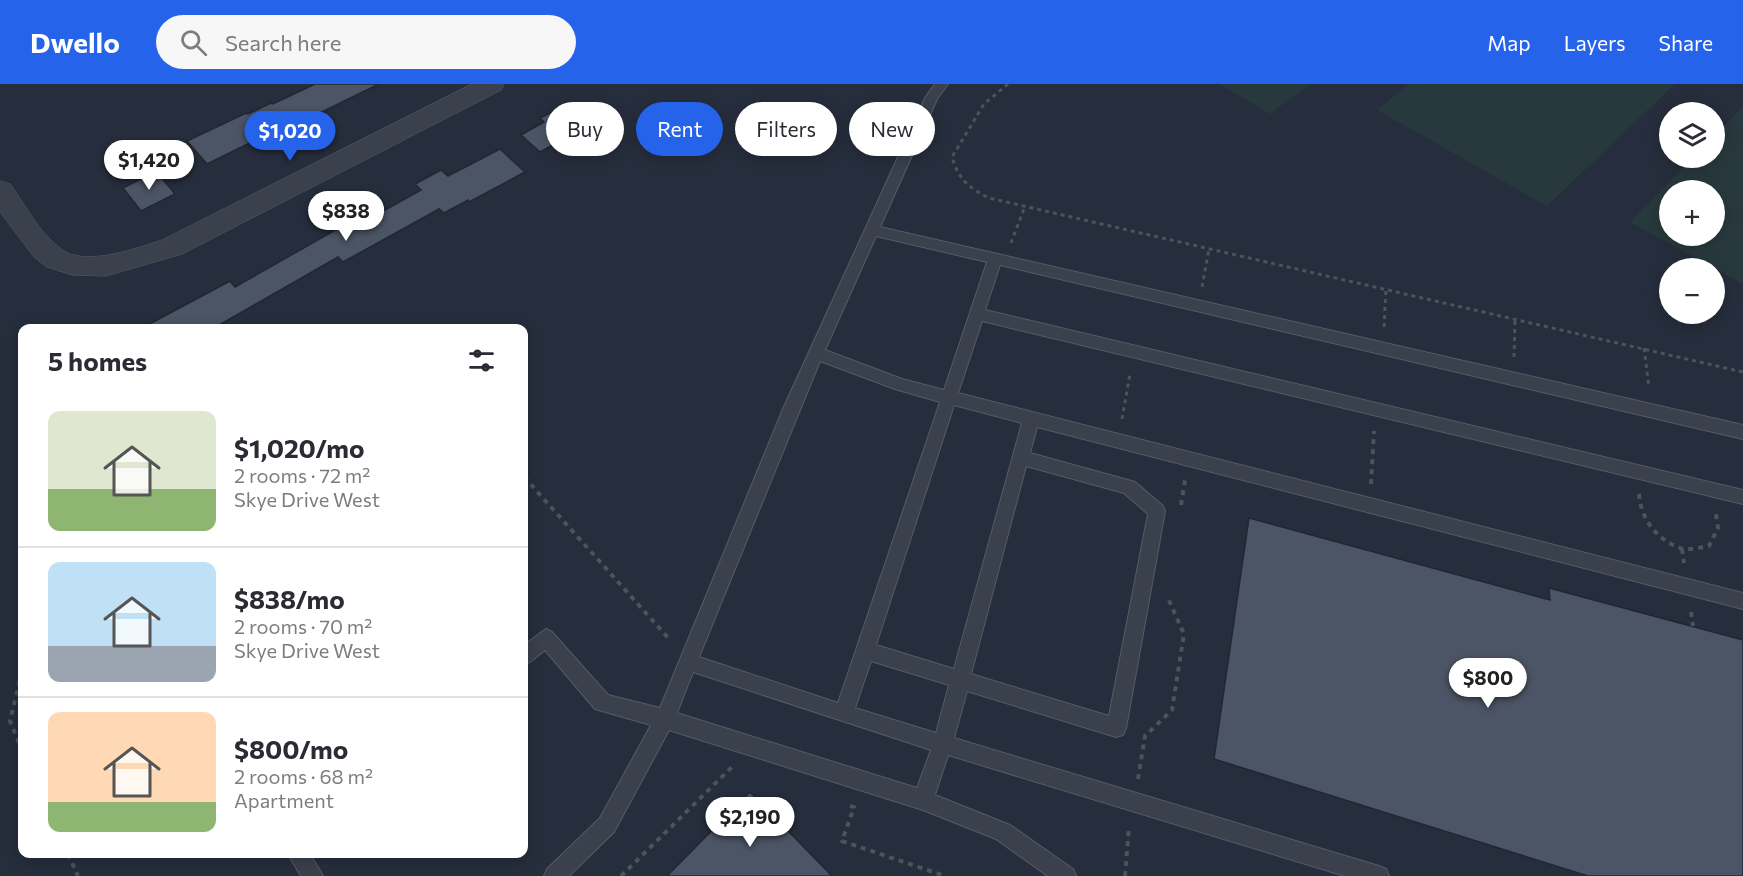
<!DOCTYPE html>
<html lang="en">
<head>
<meta charset="utf-8">
<style>
	body { margin:0; font-family:Commissioner,sans-serif; background:#f7f7f7; color:#2b2b33; height:100vh; display:flex; flex-direction:column; font-size:22px; white-space:nowrap }
	* { box-sizing:border-box; margin:0 }
	p { font-size:20px; color:#7c7c81 }
	.icon { flex:none; width:33px; height:33px; fill:none; stroke:currentColor; stroke-width:2; stroke-linecap:round; stroke-linejoin:round }
	.map { position:relative; flex:1; overflow:hidden }
	.sheet { position:absolute; left:18px; top:240px; width:510px; height:534px; display:flex; flex-direction:column; background:#fff; border-radius:12px; box-shadow:0 3px 15px #0003 }
	.sheet>* { flex:none }
	.banner { position:absolute; left:546px; top:18px; width:570px; height:54px; display:flex; gap:12px }
	.buttons { position:absolute; left:1659px; top:18px; display:grid; gap:12px }
	.buttons a { display:grid; place-items:center; width:66px; height:66px; border-radius:50%; background:#fff; box-shadow:0 3px 15px #0003; font-size:30px }
	.price { position:absolute; translate:-50% -51px; padding:0 14px; border-radius:21px; background:#fff; color:#222; font-size:20px; line-height:39px; filter:drop-shadow(0 2px 3px #0008) }
	.price::after { content:''; position:absolute; left:50%; top:36px; width:18px; height:14px; margin-left:-9px; background:inherit; clip-path:polygon(0 0,100% 0,50% 100%) }
	.price.selected { background:#2563eb; color:#fff }
	ul { padding:0; list-style:none }
	li { display:flex; align-items:center; gap:18px; height:150px; padding:0 30px }
	li+li { border-top:2px solid #e1e1e2 }
	li span { display:grid; place-items:center; flex:none; width:168px; height:120px; border-radius:12px; color:#555 }
	li>.icon { margin-inline-start:auto }
	span .icon { width:72px; height:72px; fill:#fffc; stroke-width:1 }
	li b { font-size:26px }
	h2 { display:flex; justify-content:space-between; align-items:center; height:72px; padding:0 30px; font-size:26px }
	.pill { padding:0 21px; border-radius:27px; background:#fff; box-shadow:0 3px 15px #0003; font-size:21px; line-height:54px }
	.pill.selected { background:#2563eb; color:#fff }
	header { display:flex; align-items:center; gap:36px; box-sizing:border-box; height:84px; padding:0 30px; background:#2563eb; color:#fff }
	header strong { font-size:28px }
	nav { display:flex; gap:33px; margin-inline-start:auto; font-size:21px }
	.search { width:420px; height:54px; background:#f7f7f7; display:flex; align-items:center; gap:15px; box-sizing:border-box; padding:0 21px; border-radius:33px; color:#7c7c81; font-size:22px }
	.map>svg:first-child { display:block }
	.green { fill:#28393d; fill-rule:evenodd }
	.building { fill:#4c5565; stroke:#212733; stroke-width:1.5 }
	.lines { fill:none; stroke-linecap:round; stroke-linejoin:round }
	.lane-casing { stroke:#555b67; stroke-width:2 }
	.street-casing { stroke:#555b67; stroke-width:1 }
	.path-far1 { stroke:#46565a; stroke-width:3; stroke-dasharray:4 4; stroke-linecap:butt }
	.path { stroke:#46565a; stroke-width:4; stroke-dasharray:5 5; stroke-linecap:butt }
	.lane { fill:#3a404c; fill-rule:evenodd }
	.street { fill:#3a404c; fill-rule:evenodd }
</style>
</head>
<body>
<header>
<strong>Dwello</strong>
<div class="search"><svg class="icon" aria-label="search" viewBox="0 0 24 24"><circle cx="10" cy="10" r="6"/><path d="M15 15l6 6"/></svg>Search here</div>
<nav><a>Map</a><a>Layers</a><a>Share</a></nav>
</header>
<div class="map">
<svg width="1743" height="792" viewBox="0 0 1743 792">
	<rect width="100%" height="100%" fill="#262d3c"/>
	<path class="green" d="M1219,0h91l-40,30z
		M1409,0h266l-128,122 -170,-96z
		M1743,22v178l-113,-62 63,-64h21l1,-23zM1714,106v46h-44v-46z"/>
	<path class="building" d="M315,0h64l-86,42 3,3 -27,13 -5,-6 -57,28 -20,-23 59,-28 2,1 23,-11 2,1z
		M567,20l24,20 -51,28 -19,-17 23,-13 -4,-4z
		M500,65l25,23 -56,30 -1,-2 -24,13 -5,-4 -96,53 -5,-5 -124,71h-72l88,-47 5,6 118,-67 5,5 63,-35 -6,-6 26,-14 7,6z
		M156,87l19,23 -34,17 -18,-23z
		M1249,434l301,82 -1,-12 194,52v236h-155l-374,-117z
		M750,708l82,84h-165z"/>
	<g class="lines">
		<g class="lane-casing">
			<path id="lane" d="M935,0h13l-11,15 -57,128 863,198v14l-743,-174 -15,45 758,180v14l-761,-183 -24,72 785,200v16l-706,-182 -7,26 105,29 28,24 2,5 -39,217 -3,7 -7,2 -149,-46 -13,47 425,128 7,3 3,7h-44l-397,-121 -13,40 75,30 63,44 3,7h-28l-52,-37 -73,-29 -254,-80 -55,102 -45,44h-25l3,-7 53,-51 51,-93 -56,-16 -50,-59 -15,12 -6,2v-19l22,-16 6,3 56,63 52,13 123,-299 142,-311zM876,152l111,26 -43,128 -42,-11 -77,-29zM820,277l75,28 45,13 -102,301 -139,-46zM954,321l68,18 -68,246 -78,-24zM1026,382l98,27 24,21 -39,202 -138,-42zM871,577l78,24 -13,48 -81,-25zM693,588l238,78 -14,38 -240,-75z
				M288,770h22l13,22h-22z"/>
		</g>
		<g class="street-casing">
			<path id="street" d="M472,0h32l-3,6 -319,164 -76,22 -34,-1 -25,-8 -13,-10 -34,-45v-31l10,3c16,22 32,54 56,68 24,13 72,-4 96,-12z"/>
		</g>
		<path class="path-far1" d="M1008,0l-24,20 -32,53c6,22 17,31 37,41l754,174
			M1011,159l14,-37
			M1202,203l7,-38
			M1384,243l2,-38
			M1644,264l5,39
			M1514,273l1,-38
			M1122,335l8,-45"/>
		<path class="path" d="M524,393l147,164
			M1371,400l3,-53
			M1639,410c2,25 17,45 41,54 8,3 21,-1 29,-2l9,-18 -2,-14
			M1181,421l4,-25
			M1682,465l2,14
			M1691,528l2,14
			M22,587l-12,50 12,29
			M1138,695l7,-43 27,-26 12,-76 -17,-38
			M850,722l4,1 -12,34 103,35
			M68,770l10,22
			M621,792l111,-109 2,1
			M1125,792l4,-49"/>
		<use href="#lane" class="lane"/>
		<use href="#street" class="street"/>
	</g>
</svg>
<div class="buttons">
<a><svg class="icon" aria-label="layers" viewBox="0 0 24 24"><path d="M12 4l9 5-9 5-9-5zM3 14l9 5 9-5"/></svg></a>
<a>+</a>
<a>−</a>
</div>
<b class="price selected" style="left:290px;top:78px">$1,020</b>
<b class="price" style="left:149px;top:107px">$1,420</b>
<b class="price" style="left:346px;top:158px">$838</b>
<b class="price" style="left:1488px;top:625px">$800</b>
<b class="price" style="left:750px;top:764px">$2,190</b>
<div class="banner">
<a class="pill">Buy</a>
<a class="pill selected">Rent</a>
<a class="pill">Filters</a>
<a class="pill">New</a>
</div>
<section class="sheet">
<h2>5 homes<svg class="icon" aria-label="filters" viewBox="0 0 24 24"><path d="M4 7h16M4 17h16"/><circle cx="9" cy="7" r="2"/><circle cx="15" cy="17" r="2"/></svg></h2>
<ul>
<li><span style="background:linear-gradient(#dfe7d0 65%,#8fb573 0)"><svg class="icon" aria-label="home" viewBox="0 0 24 24"><path d="M3 11l9-7 9 7M6 9v11h12V9"/></svg></span><div><b>$1,020/mo</b><p>2 rooms · 72 m²</p><p>Skye Drive West</p></div></li>
<li><span style="background:linear-gradient(#bfe0f5 70%,#9aa5b1 0)"><svg class="icon" aria-label="home" viewBox="0 0 24 24"><path d="M3 11l9-7 9 7M6 9v11h12V9"/></svg></span><div><b>$838/mo</b><p>2 rooms · 70 m²</p><p>Skye Drive West</p></div></li>
<li><span style="background:linear-gradient(#ffd9b3 75%,#8fb573 0)"><svg class="icon" aria-label="home" viewBox="0 0 24 24"><path d="M3 11l9-7 9 7M6 9v11h12V9"/></svg></span><div><b>$800/mo</b><p>2 rooms · 68 m²</p><p>Apartment</p></div></li>
</ul>
</section>
</div>
</body>
</html>
